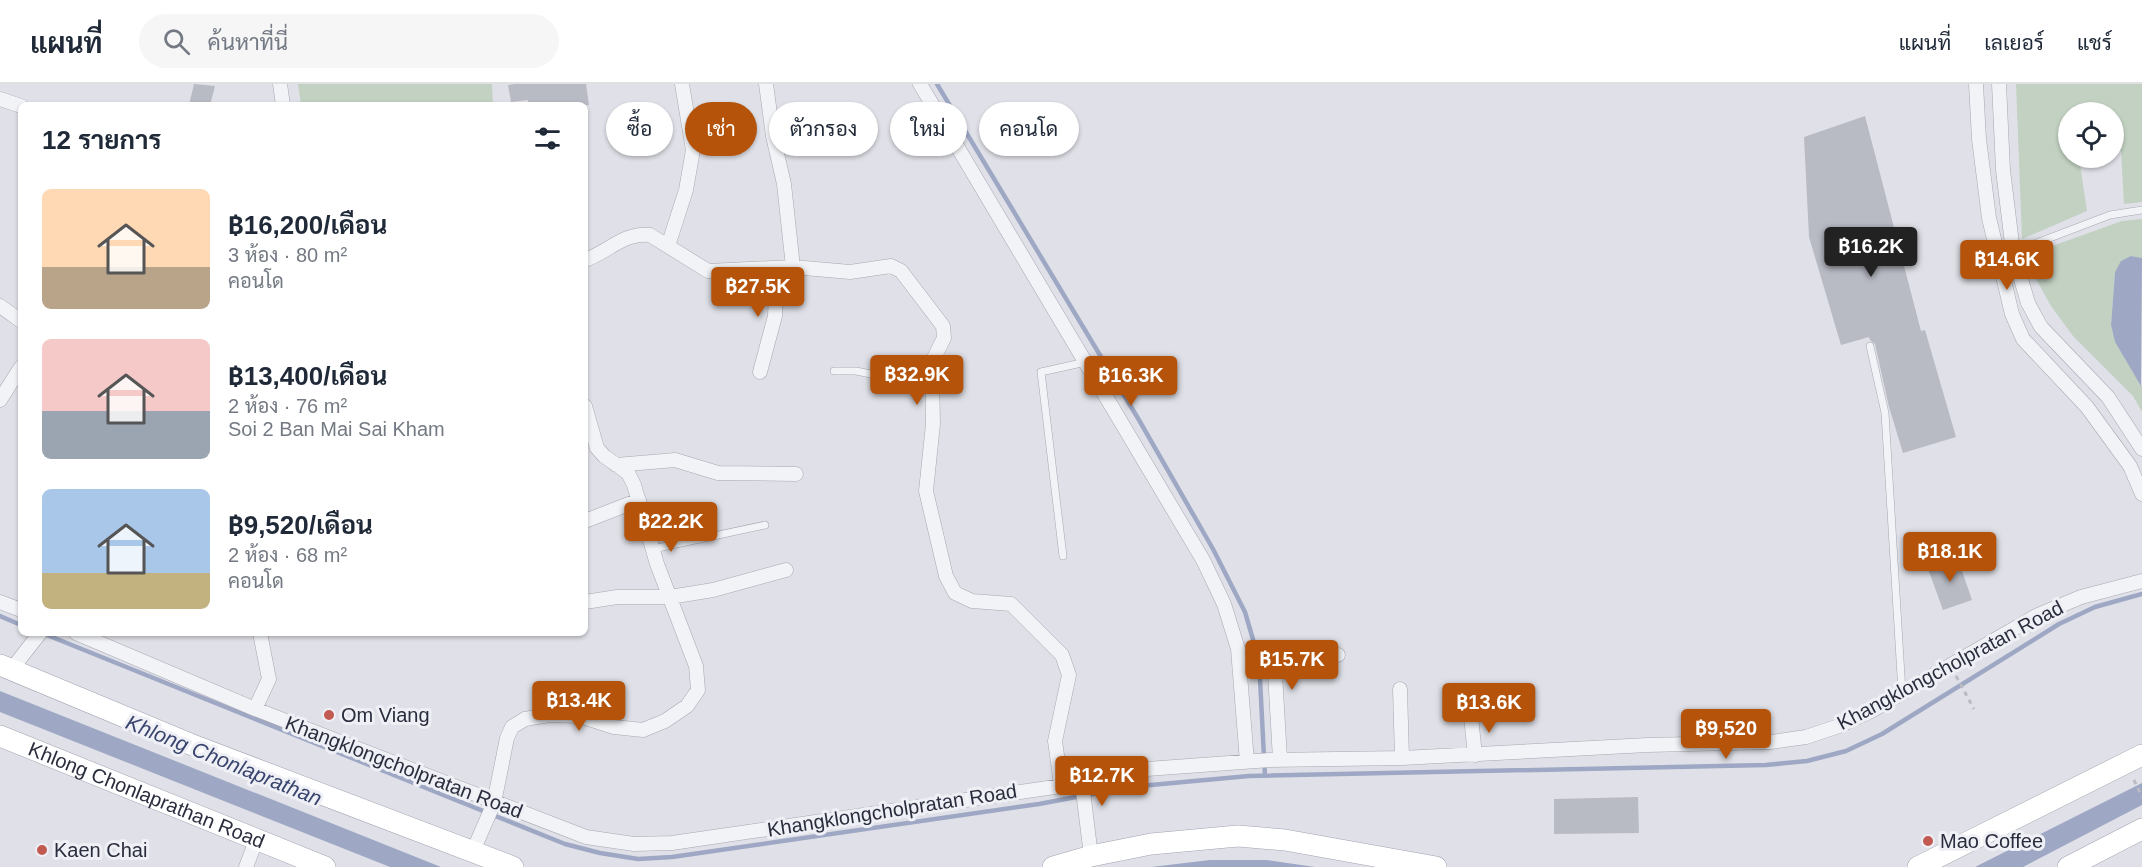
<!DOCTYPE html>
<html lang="th">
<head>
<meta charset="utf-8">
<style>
	body { margin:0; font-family:Helvetica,Sarabun,sans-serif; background:#f6f6f7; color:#1f2937; height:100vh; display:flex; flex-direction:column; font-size:22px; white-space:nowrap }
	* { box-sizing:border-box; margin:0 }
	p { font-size:20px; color:#747a83 }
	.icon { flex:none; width:33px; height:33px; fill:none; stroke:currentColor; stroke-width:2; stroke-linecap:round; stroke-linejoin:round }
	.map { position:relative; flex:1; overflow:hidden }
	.drawer { position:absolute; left:18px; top:18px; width:570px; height:534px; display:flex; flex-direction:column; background:#fff; border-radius:9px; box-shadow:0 2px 4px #0004 }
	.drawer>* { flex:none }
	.guide { position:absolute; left:606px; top:18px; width:570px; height:54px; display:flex; gap:12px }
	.controls { position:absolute; left:2058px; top:18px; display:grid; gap:12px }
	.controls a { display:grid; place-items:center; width:66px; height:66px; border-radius:50%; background:#fff; box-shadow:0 2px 4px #0004; font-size:30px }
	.price { position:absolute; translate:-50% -51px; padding:0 14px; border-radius:6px; background:#b45309; color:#fff; font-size:20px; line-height:39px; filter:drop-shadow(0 2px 3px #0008) }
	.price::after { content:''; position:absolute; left:50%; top:36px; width:18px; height:14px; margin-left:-9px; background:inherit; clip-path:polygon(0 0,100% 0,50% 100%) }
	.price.selected { background:#222; color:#fff }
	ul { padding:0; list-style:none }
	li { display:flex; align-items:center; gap:18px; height:150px; padding:0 24px }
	li span { display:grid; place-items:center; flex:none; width:168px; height:120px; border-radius:9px; color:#555 }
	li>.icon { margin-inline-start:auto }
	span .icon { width:72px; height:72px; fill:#fffc; stroke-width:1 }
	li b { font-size:26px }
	h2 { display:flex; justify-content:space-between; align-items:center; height:72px; padding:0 24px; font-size:26px }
	.pill { padding:0 21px; border-radius:27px; background:#fff; box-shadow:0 2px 4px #0004; font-size:21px; line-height:54px }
	.pill.selected { background:#b45309; color:#fff }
	header { display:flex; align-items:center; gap:36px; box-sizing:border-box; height:84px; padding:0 30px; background:#fff; border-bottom:2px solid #e0e1e3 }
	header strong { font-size:28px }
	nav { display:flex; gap:33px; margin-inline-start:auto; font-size:21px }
	.search { width:420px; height:54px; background:#f6f6f7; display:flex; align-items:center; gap:15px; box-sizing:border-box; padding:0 21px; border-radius:33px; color:#747a83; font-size:22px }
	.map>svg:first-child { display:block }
	.green { fill:#c2d1c2 }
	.water { fill:#9ea8c4 }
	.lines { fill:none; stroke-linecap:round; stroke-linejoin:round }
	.stream { stroke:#9ea8c4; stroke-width:4.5 }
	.building { fill:#b8bac4 }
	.service-casing { stroke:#a6a7b1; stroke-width:8 }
	.minor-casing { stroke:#a6a7b1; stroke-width:15 }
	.primary-casing { stroke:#a1a3b2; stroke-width:22 }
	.path { stroke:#babcc2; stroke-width:3; stroke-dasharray:4.5 4.5; stroke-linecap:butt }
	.service { stroke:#f2f3f6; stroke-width:7 }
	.minor { stroke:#f2f3f6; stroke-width:14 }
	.primary { stroke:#fff; stroke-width:21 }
	.poi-dot { fill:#c15a51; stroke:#eff0f5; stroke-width:2 }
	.labels { text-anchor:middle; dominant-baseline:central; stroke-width:6; stroke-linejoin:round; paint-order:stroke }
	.street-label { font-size:20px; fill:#2a2d3d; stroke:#eff0f5 }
	.poi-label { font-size:20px; fill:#2a2d3d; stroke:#eff0f5; text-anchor:start }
	.water-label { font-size:21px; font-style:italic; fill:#38446d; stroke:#eff0f5 }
</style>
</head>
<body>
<header>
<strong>แผนที่</strong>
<div class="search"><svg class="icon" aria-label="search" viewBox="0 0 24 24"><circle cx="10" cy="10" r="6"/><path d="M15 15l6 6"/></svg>ค้นหาที่นี่</div>
<nav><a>แผนที่</a><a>เลเยอร์</a><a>แชร์</a></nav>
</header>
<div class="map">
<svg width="2142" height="783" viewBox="0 0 2142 783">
	<rect width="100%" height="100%" fill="#e0e1e8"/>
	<path class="green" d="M298,0h194l1,21h-192z
		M2016,0h126v118l-18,2 -3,-53 -7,1v-40h-46v46h11l8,53 -65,28z
		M2142,135v39l-11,-2 -16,16 -4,53 4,17 27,44v26l-9,-16 -60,-60 -22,-30 -15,-27 -6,-25 92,-33z"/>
	<path class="water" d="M2131,172l11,2 -1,128 -26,-44 -4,-17 4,-53 6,-11z
		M0,607l441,176h-51l-390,-155z
		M2142,699v22l-119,62h-48z
		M1210,776h56l49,7h-164z"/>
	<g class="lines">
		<path class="stream" d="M937,0l202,336 74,129 32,63 14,48 6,116
			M0,532l21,9
			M42,549l523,211 35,9 38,6 34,-2 367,-53 90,-17 120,-11 517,-11 41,-4 39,-10 36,-17 177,-110 36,-17 47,-13"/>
	</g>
	<path class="building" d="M194,0l21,2 -5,19h-21z
		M515,0h71l3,21h-61v-5l-17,2 -3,-17z
		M1865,32l56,215 4,-1 31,107 -53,16 -14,-46 -14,-63 -5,-4 -1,-3 -28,8 -32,-108 -5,-100z
		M1957,472l15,44 -29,10 -16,-44z
		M1638,713l1,36 -85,1v-35z"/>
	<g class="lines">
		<g class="service-casing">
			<path id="service" d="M2013,168l97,-37 32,-5
				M1870,262l15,67 17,279
				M834,287h22l35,7 41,-4
				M653,465l112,-24
				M1063,472l-22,-184 45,-10"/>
		</g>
		<g class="minor-casing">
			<path id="minor" d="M280,0l3,21
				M766,0l7,52 11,48 9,83
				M920,0l283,476 21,44 14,45 9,113
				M1976,0l3,55 10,79 23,96 11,25 64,68 43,59 12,28
				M1999,0l4,86 10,82 15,51 13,24 67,70 34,52
				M0,15l21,7
				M668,162l18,-56 7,-40 -11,-66
				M585,176c23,-8 39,-28 65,-25l58,36 85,-4 57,5 41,-6 10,5 42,55 1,12 -10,20 -2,16 1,50 -7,67 20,85 9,17 17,8 39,3 51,51 7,20 -14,66 6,43
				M0,222l21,15
				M760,288l15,-56 2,-48
				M0,316l21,-33
				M616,381l59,-5 43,13 78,1
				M585,437l54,-21
				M0,518l21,8
				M585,518l32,-5h53l43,-7 73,-20
				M76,549l179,76 331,128 48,7 38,-1 410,-60 65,-14 123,-9 132,-2 246,-13 123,-3 35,-5 33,-11 34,-16 163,-94 45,-19 61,-16
				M11,586l29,-37
				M1400,605l2,69
				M255,625l14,-30 -9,-46
				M1471,633l4,38
				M1280,675l-6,-103 64,-1
				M1082,699l9,73
				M473,767l21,-48 13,-65 5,-11 13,-8 24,-4 31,1 34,11 29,3 22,-9 22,-15 11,-16 -2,-24 -39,-102 -23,-79 -6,-12 -24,-17 -7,-8 -12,-42
				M246,783l11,-29"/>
		</g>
		<g class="primary-casing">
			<g id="primary">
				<path d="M0,581l190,79 323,123"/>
				<path id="s1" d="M0,652l325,131"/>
				<path d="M1053,783l38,-11 60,-12 87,-8 47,4 151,27"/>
				<path d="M1918,783l224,-112"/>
				<path d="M2068,783l74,-38"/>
			</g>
		</g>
		<path class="path" d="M1956,592l18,33
			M2134,696l8,17"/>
		<use href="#service" class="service"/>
		<use href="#minor" class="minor"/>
		<use href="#primary" class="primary"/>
	</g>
	<g class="poi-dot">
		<circle cx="329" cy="631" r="6"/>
		<circle cx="1928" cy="757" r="6"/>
		<circle cx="42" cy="766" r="6"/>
	</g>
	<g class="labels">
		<g class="street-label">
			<text transform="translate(1950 581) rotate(-28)">Khangklongcholpratan Road</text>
			<text transform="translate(404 683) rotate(21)">Khangklongcholpratan Road</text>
			<text stroke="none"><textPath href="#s1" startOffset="158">Khlong Chonlaprathan Road</textPath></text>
			<text transform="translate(892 726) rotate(-9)">Khangklongcholpratan Road</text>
		</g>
		<g class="poi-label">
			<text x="341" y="631">Om Viang</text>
			<text x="1940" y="757">Mao Coffee</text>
			<text x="54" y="766">Kaen Chai</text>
		</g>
		<g class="water-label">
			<text transform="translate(224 676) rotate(22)">Khlong Chonlaprathan</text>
		</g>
	</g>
</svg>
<div class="controls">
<a><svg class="icon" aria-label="locate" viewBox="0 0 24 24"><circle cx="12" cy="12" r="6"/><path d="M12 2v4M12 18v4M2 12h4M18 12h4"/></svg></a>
</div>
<b class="price selected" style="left:1871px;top:194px">฿16.2K</b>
<b class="price" style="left:2007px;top:207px">฿14.6K</b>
<b class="price" style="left:758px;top:234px">฿27.5K</b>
<b class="price" style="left:917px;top:322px">฿32.9K</b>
<b class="price" style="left:1131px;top:323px">฿16.3K</b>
<b class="price" style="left:671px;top:469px">฿22.2K</b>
<b class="price" style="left:1950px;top:499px">฿18.1K</b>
<b class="price" style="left:1292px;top:607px">฿15.7K</b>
<b class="price" style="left:579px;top:648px">฿13.4K</b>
<b class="price" style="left:1489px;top:650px">฿13.6K</b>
<b class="price" style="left:1726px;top:676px">฿9,520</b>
<b class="price" style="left:1102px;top:723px">฿12.7K</b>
<div class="guide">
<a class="pill">ซื้อ</a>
<a class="pill selected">เช่า</a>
<a class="pill">ตัวกรอง</a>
<a class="pill">ใหม่</a>
<a class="pill">คอนโด</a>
</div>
<section class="drawer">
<h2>12 รายการ<svg class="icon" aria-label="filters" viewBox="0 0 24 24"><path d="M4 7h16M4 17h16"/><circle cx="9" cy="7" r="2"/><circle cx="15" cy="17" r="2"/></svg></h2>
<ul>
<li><span style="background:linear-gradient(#ffd9b3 65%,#b9a48a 0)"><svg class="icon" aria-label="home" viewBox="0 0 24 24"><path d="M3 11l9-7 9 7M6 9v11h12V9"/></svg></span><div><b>฿16,200/เดือน</b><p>3 ห้อง · 80 m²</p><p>คอนโด</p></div></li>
<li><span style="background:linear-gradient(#f6c9c9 60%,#9aa5b1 0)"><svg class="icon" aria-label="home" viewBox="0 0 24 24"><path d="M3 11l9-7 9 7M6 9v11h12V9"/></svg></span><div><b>฿13,400/เดือน</b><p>2 ห้อง · 76 m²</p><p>Soi 2 Ban Mai Sai Kham</p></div></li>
<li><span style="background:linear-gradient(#a9c7e8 70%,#c2b280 0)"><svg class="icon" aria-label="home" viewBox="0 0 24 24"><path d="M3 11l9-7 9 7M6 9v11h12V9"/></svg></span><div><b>฿9,520/เดือน</b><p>2 ห้อง · 68 m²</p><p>คอนโด</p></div></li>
</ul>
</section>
</div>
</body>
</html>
